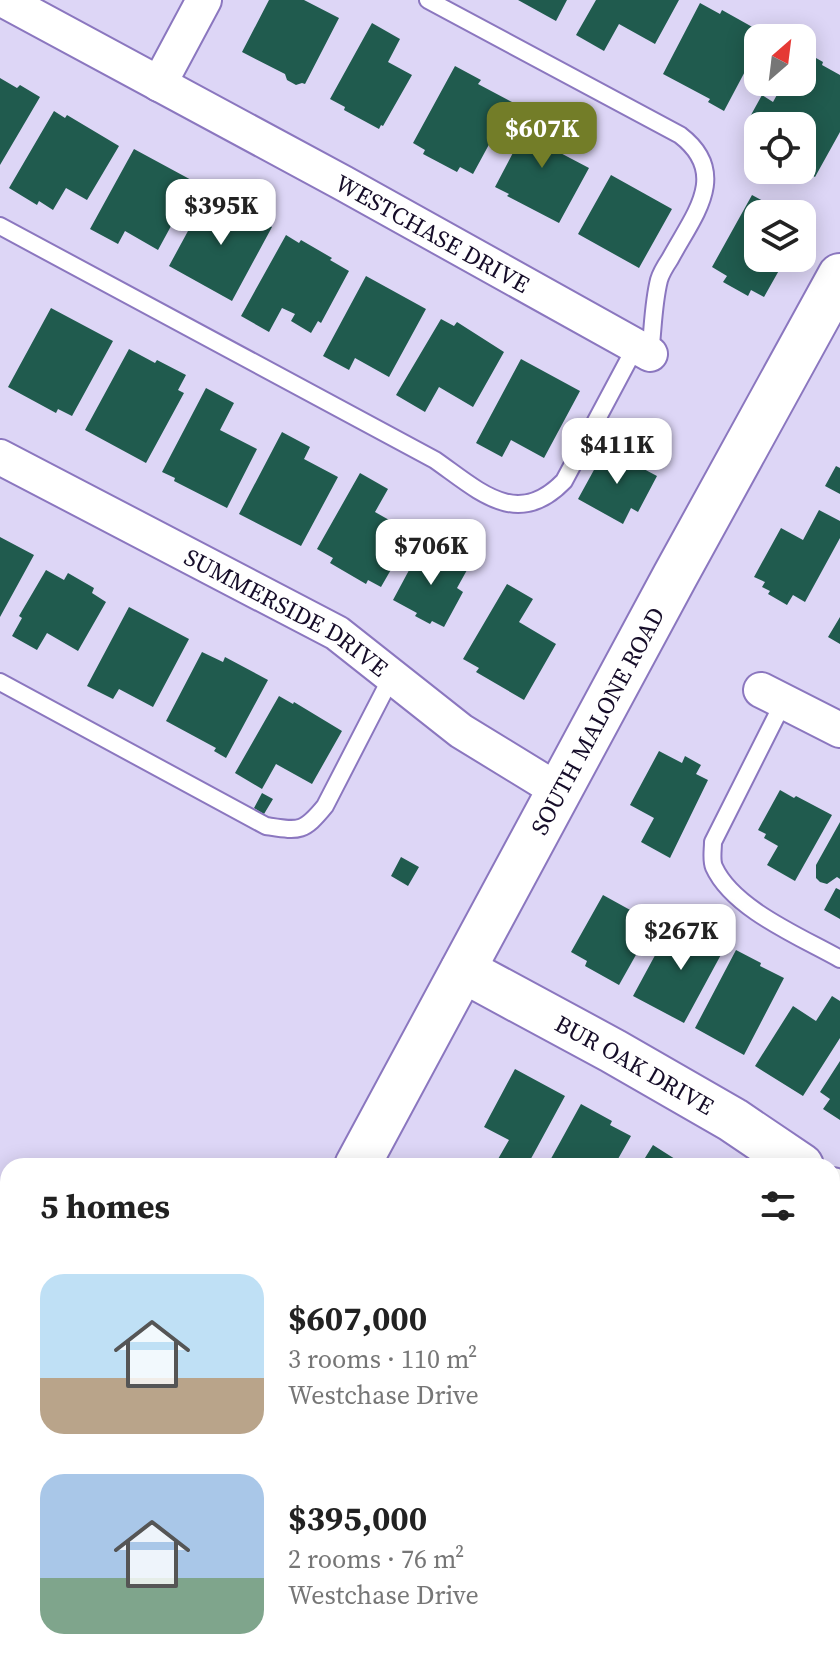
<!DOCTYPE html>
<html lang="en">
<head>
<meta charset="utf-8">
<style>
	body { margin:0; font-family:"Source Serif 4",serif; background:#f6f6f6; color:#222; height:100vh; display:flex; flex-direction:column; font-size:30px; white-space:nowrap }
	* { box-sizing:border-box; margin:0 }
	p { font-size:26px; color:#767676 }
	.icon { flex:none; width:44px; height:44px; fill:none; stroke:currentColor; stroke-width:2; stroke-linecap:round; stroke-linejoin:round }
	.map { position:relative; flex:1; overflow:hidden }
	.details { position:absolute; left:0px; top:1158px; width:840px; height:514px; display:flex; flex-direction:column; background:#fff; border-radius:24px 24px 0 0; box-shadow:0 4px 20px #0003 }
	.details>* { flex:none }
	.needle { width:52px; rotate:28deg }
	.tools { position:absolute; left:744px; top:24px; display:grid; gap:16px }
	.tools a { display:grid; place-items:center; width:72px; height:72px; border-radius:16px; background:#fff; box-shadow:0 4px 20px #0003; font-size:40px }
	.price { position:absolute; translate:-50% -68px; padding:0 18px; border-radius:16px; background:#fff; color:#222; font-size:26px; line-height:52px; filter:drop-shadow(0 2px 4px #0008) }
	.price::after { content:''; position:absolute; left:50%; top:48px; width:24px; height:18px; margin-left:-12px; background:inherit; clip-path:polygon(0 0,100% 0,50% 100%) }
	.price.current { background:#737d28; color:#fff }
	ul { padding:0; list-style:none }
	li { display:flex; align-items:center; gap:24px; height:200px; padding:0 40px }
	li span { display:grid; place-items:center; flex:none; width:224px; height:160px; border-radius:24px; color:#555 }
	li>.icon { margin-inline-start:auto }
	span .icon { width:96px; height:96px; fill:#fffc; stroke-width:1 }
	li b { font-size:34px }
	h2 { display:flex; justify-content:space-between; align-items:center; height:96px; padding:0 40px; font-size:34px }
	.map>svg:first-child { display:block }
	.building { fill:#205b4e }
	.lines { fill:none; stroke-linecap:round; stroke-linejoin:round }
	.lane-casing { stroke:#8b77bf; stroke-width:20 }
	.street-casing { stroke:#8b77bf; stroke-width:38 }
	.secondary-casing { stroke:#8b77bf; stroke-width:48 }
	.lane { stroke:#fff; stroke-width:16 }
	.street { stroke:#fff; stroke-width:34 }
	.secondary { stroke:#fff; stroke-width:44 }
	.labels { text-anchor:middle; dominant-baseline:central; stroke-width:8; stroke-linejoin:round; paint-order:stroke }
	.street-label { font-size:24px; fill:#160d29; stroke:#e9e6f6 }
</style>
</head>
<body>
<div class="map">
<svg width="840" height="1671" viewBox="0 0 840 1671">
	<rect width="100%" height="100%" fill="#ddd6f6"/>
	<path class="building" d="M269,0h35l35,18 -34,66 -3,-1 -6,2 -9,-5 -2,-6 -43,-22z
		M518,0h49l-11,21z
		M596,0h83l-24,44 -36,-20 -15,27 -28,-16z
		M700,3l20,11 2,-4 43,24 -2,4h-5v9l-34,64 -16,-9 2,-3 -47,-25z
		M372,23l28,16 -12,23 24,13 -29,51 -2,-1 -2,4 -35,-19 1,-3 -15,-8z
		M802,50l21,12 -1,3 18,10v57l-25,45 -13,-7v-44h-44v4l-12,-6 16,-29 11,7 11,-20h18z
		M455,66l26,14 -3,4 34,18 -39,72 -13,-7 -3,5 -34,-18 2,-4 -12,-7z
		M0,78l17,10 3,-3 20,12 -40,68z
		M536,109l28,15 -13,24 38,20 -30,55 -52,-27 2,-2 -14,-7z
		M54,111l11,7 2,-3 52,31 -32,54 -21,-12 -13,22 -14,-9 -2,4 -28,-17z
		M134,149l61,33 -37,68 -33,-19 -7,13 -28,-15z
		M611,175l61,34 -33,59 -61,-34z
		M752,195l29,16 -2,3h-21v44h28l-22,39 -13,-7 -3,6 -25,-14 4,-6 -15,-9z
		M207,196l21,11 2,-4 42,24 -40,74 -63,-35z
		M286,235l13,8 2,-3 31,18 -2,2 19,11 -28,52 -3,-2 -7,12 -20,-12 4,-7 -13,-6 -13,24 -28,-16z
		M366,276l60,33 -37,68 -34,-19 -6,12 -26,-14z
		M51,308l62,33 -41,75 -14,-7 -2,4 -48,-26z
		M441,319l13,7 3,-4 47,30 -31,55 -34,-20 -14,25 -29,-17z
		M129,349l26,14 2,-3 29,15 -8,15 6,3 -38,70 -61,-33z
		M521,359l59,32 -36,67 -33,-18 -9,17 -26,-14z
		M206,388l28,15 -14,27 37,19 -30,59 -53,-27 1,-3 -13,-6z
		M282,432l28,15 -6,12 34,18 -37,69 -62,-32z
		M606,448l25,13 2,-3 9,5 -2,4 17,9 -19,36 -7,-4 -8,16 -45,-25z
		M836,466l4,2v26l-15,-8z
		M360,473l28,16 -13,23 37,21 -31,54 -13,-7 -2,4 -36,-21 3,-5 -16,-9z
		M819,510l21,11v17l-35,64 -12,-7 -6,10 -19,-11 2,-3 -8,-4 3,-5 -11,-5 27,-49 22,12z
		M0,537l34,18 -34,62z
		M422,546l45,24 -10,18 6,4 -19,35 -12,-6 -2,3 -15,-8 2,-3 -24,-13z
		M46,570l18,10 4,-7 26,15 -2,5 14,9 -28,49 -31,-18 -10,17 -25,-14 10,-18 -3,-2z
		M507,584l26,15 -14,23 37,22 -32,56 -48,-28 3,-4 -16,-9z
		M129,607l60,32 -36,68 -34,-18 -6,10 -26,-13z
		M840,617v27l-12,-7z
		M202,652l21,10 2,-5 43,23 -42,78 -12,-7 2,-3 -50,-27z
		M279,696l14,8 1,-2 48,29 -30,53 -36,-20 -14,25 -27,-16z
		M659,751l23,12 3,-7 16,9 -5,9 12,6 -38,78 -29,-16 13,-24 -24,-13z
		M780,790l14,8 2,-2 36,19 -37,66 -28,-16 11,-19 -14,-8 2,-4 -8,-4z
		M262,793l11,6 -9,15 -10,-6z
		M840,822v57l-3,-2 -10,7 -7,-2 -4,-4v-13z
		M401,857l18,10 -11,19 -17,-10z
		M836,888l4,2v29l-16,-9z
		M603,895l29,16 1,-3 22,13 -36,64 -34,-19 2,-5 -16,-9z
		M702,923l28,15 -46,85 -51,-27 33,-61 23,12z
		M736,950l25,13 -1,3 24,12 -40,77 -49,-27z
		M832,996l8,5v37l-37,58 -48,-30 38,-60 23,15z
		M840,1061v59l-17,-11 7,-10 -10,-7z
		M515,1069l50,27 -38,70h-33l15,-26 -25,-13z
		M581,1104l31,17 -2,4 21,11 -17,30 -5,-2 -1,2h-61z
		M653,1145l33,21h-46z
		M836,1275l4,4v80l-8,9v-88z
		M835,1501l5,4v39l-8,9v-49z
		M840,1558v61l-8,-6v-45z
		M298,1664h66l-4,7h-66z
		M407,1664h33l8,7h-53l2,-3 8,-2z
		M554,1664h36l-6,7h-22z
		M637,1664h67l5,4 -3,3h-75z"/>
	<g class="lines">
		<g class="lane-casing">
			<path id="lane" d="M428,0l252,135c51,39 13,81 -10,124 -4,6 -9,14 -11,21 -6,24 -6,50 -9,74
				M0,226l435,234c43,30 82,70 129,21l72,-135
				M0,682l266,144c33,5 37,7 59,-20l67,-130
				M784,701l-71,141c0,8 -2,18 1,25 19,42 87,70 126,92
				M832,1433l8,7
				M496,1664l10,7"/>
		</g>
		<g class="street-casing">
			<g id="street">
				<path id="s1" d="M4,0l339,183 307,171"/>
				<path d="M159,84l45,-84"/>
				<path id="s2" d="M0,457l337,176 124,98 98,60"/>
				<path d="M761,690l79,40"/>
				<path d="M800,1664l9,7"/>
			</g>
		</g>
		<g class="secondary-casing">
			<g id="secondary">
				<path id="s3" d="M463,970l150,81 120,69 68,46"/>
				<path id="s4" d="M357,1166l318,-590 165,-300"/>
				<path d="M832,1190l8,6"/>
				<path d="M85,1671l4,-7"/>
			</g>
		</g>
		<use href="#lane" class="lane"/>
		<use href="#street" class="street"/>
		<use href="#secondary" class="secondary"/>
	</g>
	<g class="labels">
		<g class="street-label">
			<text stroke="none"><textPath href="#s1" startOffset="488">WESTCHASE DRIVE</textPath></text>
			<text stroke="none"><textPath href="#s2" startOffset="326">SUMMERSIDE DRIVE</textPath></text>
			<text stroke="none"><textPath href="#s4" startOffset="506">SOUTH MALONE ROAD</textPath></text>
			<text stroke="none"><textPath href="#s3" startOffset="196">BUR OAK DRIVE</textPath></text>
		</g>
	</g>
</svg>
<div class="tools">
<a><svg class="needle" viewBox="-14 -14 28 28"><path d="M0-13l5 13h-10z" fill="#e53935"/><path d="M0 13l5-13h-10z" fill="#767676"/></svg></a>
<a><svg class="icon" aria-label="locate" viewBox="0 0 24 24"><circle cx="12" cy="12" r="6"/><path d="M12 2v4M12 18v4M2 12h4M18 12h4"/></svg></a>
<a><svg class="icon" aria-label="layers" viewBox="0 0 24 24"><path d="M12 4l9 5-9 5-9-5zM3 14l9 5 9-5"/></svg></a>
</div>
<b class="price current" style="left:542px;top:170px">$607K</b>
<b class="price" style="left:221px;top:247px">$395K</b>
<b class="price" style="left:617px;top:486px">$411K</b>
<b class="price" style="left:431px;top:587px">$706K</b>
<b class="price" style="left:681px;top:972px">$267K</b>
<section class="details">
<h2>5 homes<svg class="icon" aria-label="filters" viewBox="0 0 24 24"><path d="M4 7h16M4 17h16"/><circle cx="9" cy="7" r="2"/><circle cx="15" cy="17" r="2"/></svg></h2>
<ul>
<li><span style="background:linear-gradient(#bfe0f5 65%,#b9a48a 0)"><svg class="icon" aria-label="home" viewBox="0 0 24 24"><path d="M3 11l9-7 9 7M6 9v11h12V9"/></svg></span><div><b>$607,000</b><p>3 rooms · 110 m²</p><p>Westchase Drive</p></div></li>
<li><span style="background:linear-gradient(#a9c7e8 65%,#7fa58c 0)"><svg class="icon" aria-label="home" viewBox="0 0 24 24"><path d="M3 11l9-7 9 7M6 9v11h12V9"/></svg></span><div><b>$395,000</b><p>2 rooms · 76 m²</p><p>Westchase Drive</p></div></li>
</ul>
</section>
</div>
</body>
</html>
